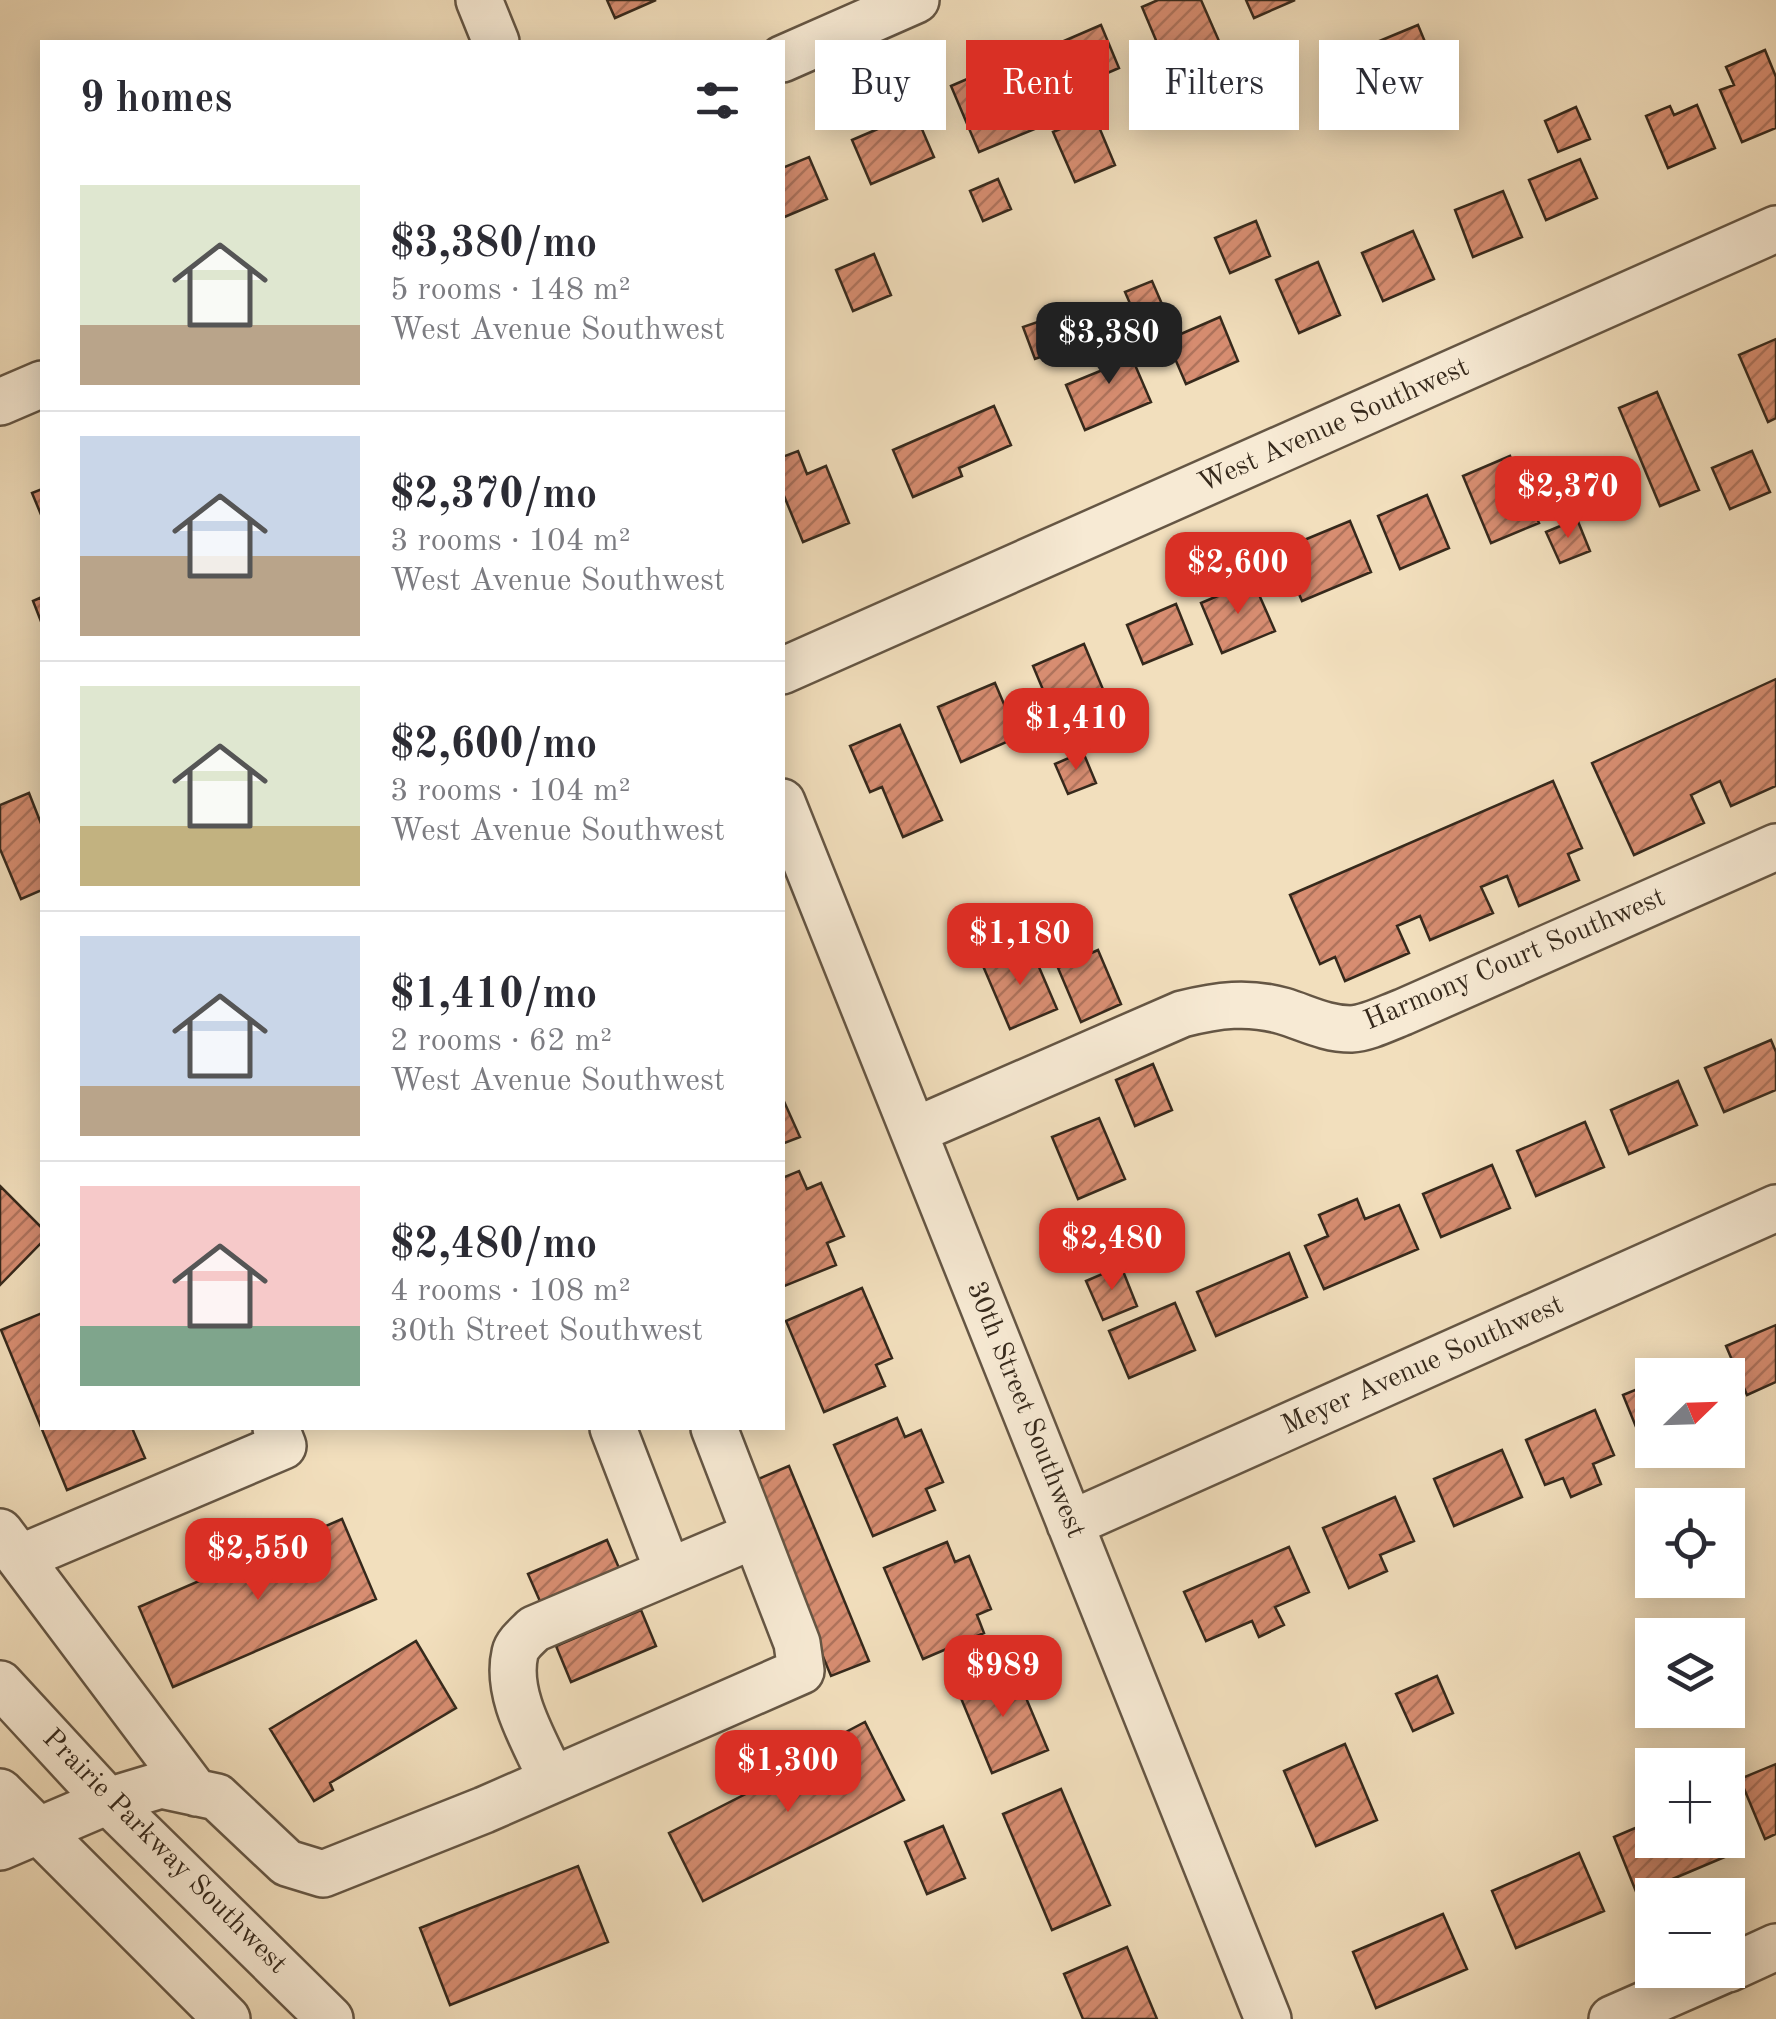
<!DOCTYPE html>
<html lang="en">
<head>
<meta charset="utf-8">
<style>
	body { margin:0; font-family:"Old Standard TT",serif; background:#f7f7f7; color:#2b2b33; height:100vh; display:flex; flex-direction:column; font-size:38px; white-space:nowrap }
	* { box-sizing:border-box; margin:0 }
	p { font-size:32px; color:#7c7c81 }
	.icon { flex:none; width:55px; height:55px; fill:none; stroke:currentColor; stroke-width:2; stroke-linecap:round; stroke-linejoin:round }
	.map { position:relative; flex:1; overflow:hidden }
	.drawer { position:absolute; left:40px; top:40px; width:745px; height:1390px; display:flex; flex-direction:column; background:#fff; border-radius:0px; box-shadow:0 5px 25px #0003 }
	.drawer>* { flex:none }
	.banner { position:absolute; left:815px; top:40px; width:810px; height:90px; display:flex; gap:20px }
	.needle { width:65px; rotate:67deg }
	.controls { position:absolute; left:1635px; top:1358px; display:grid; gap:20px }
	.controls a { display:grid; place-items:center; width:110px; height:110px; border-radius:0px; background:#fff; box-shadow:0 5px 25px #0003; font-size:50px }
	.price { position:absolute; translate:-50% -85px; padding:0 22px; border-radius:20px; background:#d93025; color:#fff; font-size:32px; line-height:65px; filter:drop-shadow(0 2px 5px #0008) }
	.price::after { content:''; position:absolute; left:50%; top:60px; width:30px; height:22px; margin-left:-15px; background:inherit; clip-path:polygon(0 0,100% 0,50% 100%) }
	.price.selected { background:#222; color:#fff }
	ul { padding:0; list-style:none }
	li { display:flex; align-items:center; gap:30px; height:250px; padding:0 40px }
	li+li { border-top:2px solid #e1e1e2 }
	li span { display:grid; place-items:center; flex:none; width:280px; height:200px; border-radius:0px; color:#555 }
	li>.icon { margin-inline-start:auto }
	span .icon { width:120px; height:120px; fill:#fffc; stroke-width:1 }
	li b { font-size:42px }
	h2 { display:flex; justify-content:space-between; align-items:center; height:120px; padding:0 40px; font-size:42px }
	.tag { padding:0 35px; border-radius:0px; background:#fff; box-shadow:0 5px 25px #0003; font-size:35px; line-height:90px }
	.tag.selected { background:#d93025; color:#fff }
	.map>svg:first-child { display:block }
	.building { fill:url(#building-hatch); stroke:#36291c; stroke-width:2.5 }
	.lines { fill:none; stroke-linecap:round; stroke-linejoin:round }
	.minor-casing { stroke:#655644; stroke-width:50 }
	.minor { stroke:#f7ead4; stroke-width:45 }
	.labels { text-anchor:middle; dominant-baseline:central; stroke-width:10; stroke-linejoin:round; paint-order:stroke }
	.street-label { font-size:28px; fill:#36291c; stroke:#f7ead4 }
</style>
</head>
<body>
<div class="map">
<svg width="1776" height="2019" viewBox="0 0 1776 2019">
	<defs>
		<pattern id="building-hatch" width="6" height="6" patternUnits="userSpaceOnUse" patternTransform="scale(2.5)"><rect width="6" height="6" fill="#d78d71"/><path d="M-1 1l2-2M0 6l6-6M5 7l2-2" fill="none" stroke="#af735c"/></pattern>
	</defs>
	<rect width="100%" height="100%" fill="#f2dfbd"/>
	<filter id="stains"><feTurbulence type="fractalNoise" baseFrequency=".002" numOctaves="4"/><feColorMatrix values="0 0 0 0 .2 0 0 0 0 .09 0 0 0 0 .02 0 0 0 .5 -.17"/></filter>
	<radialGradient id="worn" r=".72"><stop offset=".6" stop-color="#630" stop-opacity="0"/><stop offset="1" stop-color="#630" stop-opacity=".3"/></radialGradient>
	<path class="building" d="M607,0h49l-41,18z
		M1158,0h43l18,41 -53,23 -24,-57z
		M1246,0h49l-41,18z
		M1101,25l18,43 -51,22 -18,-43z
		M1418,25l19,46 -52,22 -20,-46z
		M1765,50l11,27v51l-34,14 -22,-52 14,-5 -8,-18z
		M1009,61l28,67 -58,24 -28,-66z
		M1697,105l18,43 -47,20 -22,-52 24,-10 4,9z
		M1576,107l14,32 -32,13 -13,-31z
		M915,113l19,44 -63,27 -19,-44z
		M1094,115l21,50 -40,17 -22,-50z
		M809,157l18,42 -45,19v-50z
		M1580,159l17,39 -51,22 -17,-40z
		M998,179l13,30 -28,12 -13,-30z
		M1503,191l19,46 -49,20 -18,-47z
		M1256,221l14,35 -40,17 -15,-35z
		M1413,231l21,48 -51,22 -21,-48z
		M874,254l17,41 -38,16 -17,-41z
		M1318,262l22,53 -41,18 -23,-53z
		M1152,281l16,37 -27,11 -16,-37z
		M1052,317l12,32 -29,10 -12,-32z
		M1220,317l18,44 -52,23 -19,-44z
		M1123,337l28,65 -66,28 -19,-45 39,-16 -8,-21z
		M1776,339v79l-8,4 -29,-67z
		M1657,392l42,98 -39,16 -41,-98z
		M994,406l17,39 -52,23 3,8 -49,21 -20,-47z
		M798,451l9,23 19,-8 23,57 -46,19 -21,-51v-34z
		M1752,451l18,41 -40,17 -18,-41z
		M1510,456l29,67 -48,20 -28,-67z
		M42,489v28l-10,-24z
		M1427,495l22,53 -49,21 -22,-53z
		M1577,519l13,32 -30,12 -14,-31z
		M1350,521l21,51 -69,29 -22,-51z
		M1253,581l22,50 -53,22 -21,-50z
		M42,597v27l-9,-23z
		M1176,604l16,40 -49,20 -16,-39z
		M1084,644l21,50 -51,22 -21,-50z
		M1776,679v107l-45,20 -11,-25 -29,14 13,28 -70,32 -42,-92z
		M995,683l23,54 -57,25 -23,-55z
		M900,725l42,95 -39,17 -21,-50 -12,5 -20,-46z
		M1083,752l13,31 -28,11 -13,-30z
		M1553,781l29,67 -14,6 11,26 -60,26 -12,-30 -26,11 12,26 -63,27 -10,-24 -23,10 12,27 -64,28 -10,-24 -15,7 -30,-69z
		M29,793l13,33v64l-21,9 -21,-50v-44z
		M1030,946l27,63 -47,20 -27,-63z
		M1098,950l23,54 -40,18 -23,-54z
		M1771,1040l5,12v38l-52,22 -19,-44z
		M1153,1064l19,46 -37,16 -19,-46z
		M1678,1081l19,44 -68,29 -18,-44z
		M782,1097l18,40 -18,7z
		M1099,1118l26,61 -47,20 -26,-62z
		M1585,1122l19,45 -68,29 -19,-45z
		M1492,1165l18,43 -69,29 -18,-43z
		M799,1171l8,18 14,-6 23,53 -17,7 9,22 -54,22v-109z
		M0,1186l42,42v14l-42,43z
		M1357,1199l8,20 34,-14 19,44 -94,40 -19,-43 23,-10 -9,-21z
		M1289,1253l18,44 -91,39 -19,-44z
		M1121,1266l16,40 -34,14 -17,-39z
		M862,1288l30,70 -16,7 9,21 -61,26 -38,-91z
		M1175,1303l20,47 -66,28 -20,-47z
		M42,1313v115h90l13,30 -78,32 -66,-160z
		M1776,1325v57l-29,13 -21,-49z
		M1691,1366l4,9h-24z
		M1652,1383v57l-9,4 -20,-49z
		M1595,1410l19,45 -21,9 8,20 -30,13 -8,-19 -18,7 -19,-45z
		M897,1418l8,19 16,-7 22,52 -17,7 9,21 -62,26 -39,-91z
		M1502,1450l20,47 -68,29 -20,-47z
		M789,1466l80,195 -38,15 -80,-194z
		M1395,1497l19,44 -34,14 7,16 -38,17 -26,-60z
		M342,1519l34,80 -203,88 -34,-80z
		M607,1540l15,35 -79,33 -15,-34z
		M947,1542l8,20 14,-6 22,53 -14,6 7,18 -61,26 -39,-91z
		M1289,1547l20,45 -34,15 9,18 -25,12 -7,-16 -46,20 -22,-49z
		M641,1610l15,36 -85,36 -15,-36z
		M416,1641l40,67 -126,75 3,7 -19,11 -44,-72z
		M1013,1667l35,83 -56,23 -34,-82z
		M1437,1676l16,37 -40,18 -17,-37z
		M865,1722l39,78 -201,101 -34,-68 179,-91 -4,-9z
		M1345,1744l32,76 -61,26 -32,-75z
		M1776,1764v70l-11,5 -25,-60z
		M1061,1789l49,116 -58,25 -49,-116z
		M1652,1821v19h68l7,16 -90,38 -23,-57z
		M943,1826l22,52 -38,16 -22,-52z
		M1579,1853l25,58 -88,37 -24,-57z
		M578,1866l30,76 -158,63 -30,-77z
		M1443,1914l24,55 -91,39 -23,-56z
		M1127,1947l30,72h-74l-19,-45z"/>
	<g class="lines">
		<g class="minor-casing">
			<path id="minor" d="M479,0l17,42
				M782,59l134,-59
				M0,402l42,-18
				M782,671l994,-442
				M782,802l486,1217
				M914,1131l268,-117c36,-9 66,-13 101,-3 23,7 43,18 68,18 17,-1 36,-11 52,-17l373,-165
				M613,1428l55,143
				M1070,1524l706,-316
				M0,1532l196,261
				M20,1558l263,-112 -7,-18
				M0,1684l108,117 222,218
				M552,1780c-16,-37 -47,-84 -37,-127 2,-9 12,-17 19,-24l221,-94
				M0,1792l227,227
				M0,1847l108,-46 53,-16 56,12 70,66 36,11 161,-64 317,-139 -4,-28 -83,-215
				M1728,1969l48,-22
				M1612,2019l112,-49"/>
		</g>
		<use href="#minor" class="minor"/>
	</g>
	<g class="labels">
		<g class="street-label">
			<text transform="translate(1334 426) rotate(-24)">West Avenue Southwest</text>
			<text transform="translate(1515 960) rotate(-23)">Harmony Court Southwest</text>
			<text transform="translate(1423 1366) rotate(-24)">Meyer Avenue Southwest</text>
			<text transform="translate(1025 1410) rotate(68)">30th Street Southwest</text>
			<text transform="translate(164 1852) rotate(45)">Prairie Parkway Southwest</text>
		</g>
	</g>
	<rect width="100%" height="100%" filter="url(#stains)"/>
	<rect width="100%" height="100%" fill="url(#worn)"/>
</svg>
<div class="controls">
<a><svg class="needle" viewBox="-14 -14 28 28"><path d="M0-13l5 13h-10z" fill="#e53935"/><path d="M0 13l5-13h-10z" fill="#7c7c81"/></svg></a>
<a><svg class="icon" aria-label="locate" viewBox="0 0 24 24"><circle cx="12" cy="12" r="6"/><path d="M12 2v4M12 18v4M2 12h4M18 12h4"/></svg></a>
<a><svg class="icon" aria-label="layers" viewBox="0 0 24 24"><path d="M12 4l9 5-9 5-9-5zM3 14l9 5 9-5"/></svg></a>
<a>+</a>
<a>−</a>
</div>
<b class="price selected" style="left:1109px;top:387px">$3,380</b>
<b class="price" style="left:1568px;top:541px">$2,370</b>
<b class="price" style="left:1238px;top:617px">$2,600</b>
<b class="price" style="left:1076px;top:773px">$1,410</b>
<b class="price" style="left:1020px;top:988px">$1,180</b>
<b class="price" style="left:1112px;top:1293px">$2,480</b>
<b class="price" style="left:258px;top:1603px">$2,550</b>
<b class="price" style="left:1003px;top:1720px">$989</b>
<b class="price" style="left:788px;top:1815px">$1,300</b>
<div class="banner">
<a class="tag">Buy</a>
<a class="tag selected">Rent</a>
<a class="tag">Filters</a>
<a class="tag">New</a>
</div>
<section class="drawer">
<h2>9 homes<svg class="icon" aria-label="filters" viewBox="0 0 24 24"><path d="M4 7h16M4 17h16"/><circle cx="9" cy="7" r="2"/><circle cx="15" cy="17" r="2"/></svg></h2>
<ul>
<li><span style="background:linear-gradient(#dfe7d0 70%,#b9a48a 0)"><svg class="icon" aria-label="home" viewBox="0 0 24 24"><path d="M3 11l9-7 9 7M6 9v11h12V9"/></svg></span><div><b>$3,380/mo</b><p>5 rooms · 148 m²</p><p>West Avenue Southwest</p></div></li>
<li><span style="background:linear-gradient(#c9d6e8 60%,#b9a48a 0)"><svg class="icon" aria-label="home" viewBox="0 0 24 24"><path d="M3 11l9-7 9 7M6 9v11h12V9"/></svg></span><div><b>$2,370/mo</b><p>3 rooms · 104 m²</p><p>West Avenue Southwest</p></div></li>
<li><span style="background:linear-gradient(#dfe7d0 70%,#c2b280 0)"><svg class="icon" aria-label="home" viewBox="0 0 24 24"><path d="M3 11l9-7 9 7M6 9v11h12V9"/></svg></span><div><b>$2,600/mo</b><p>3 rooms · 104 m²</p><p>West Avenue Southwest</p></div></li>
<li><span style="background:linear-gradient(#c9d6e8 75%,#b9a48a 0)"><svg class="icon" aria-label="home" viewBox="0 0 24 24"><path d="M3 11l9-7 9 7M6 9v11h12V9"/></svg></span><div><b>$1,410/mo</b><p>2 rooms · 62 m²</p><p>West Avenue Southwest</p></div></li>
<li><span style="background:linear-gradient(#f6c9c9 70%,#7fa58c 0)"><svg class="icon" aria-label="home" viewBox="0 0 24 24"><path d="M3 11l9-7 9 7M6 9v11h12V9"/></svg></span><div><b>$2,480/mo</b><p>4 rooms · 108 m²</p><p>30th Street Southwest</p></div></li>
</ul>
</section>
</div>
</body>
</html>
